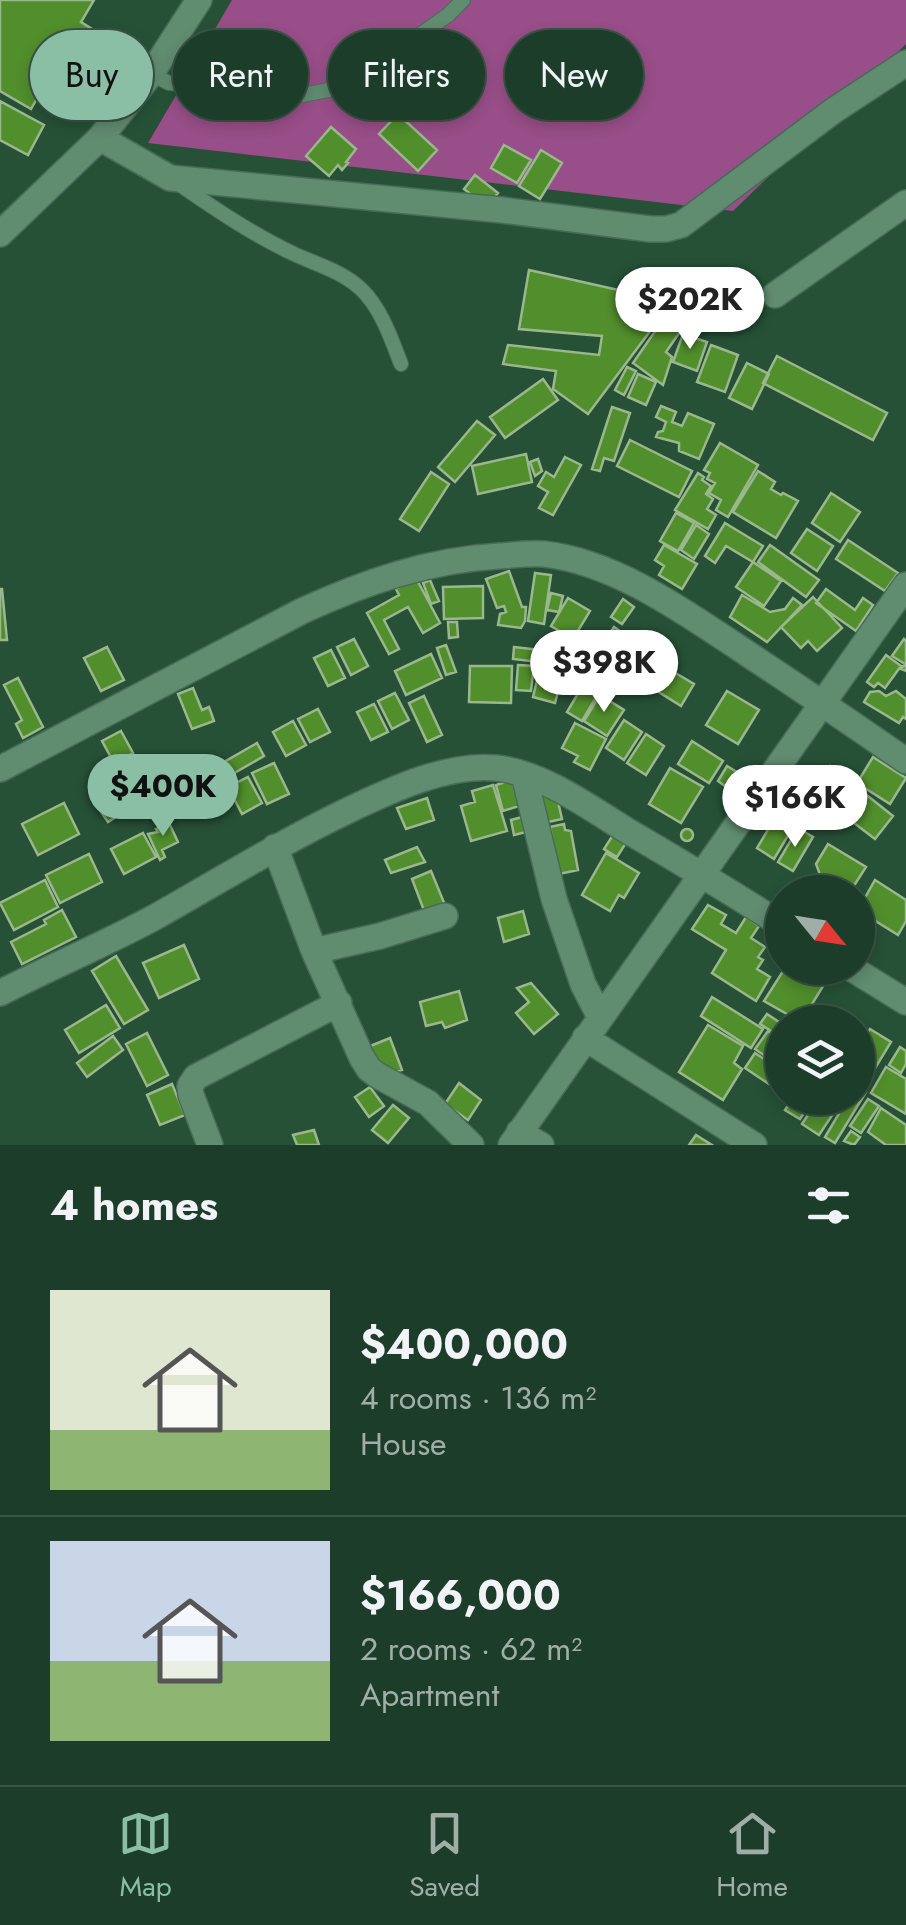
<!DOCTYPE html>
<html lang="en">
<head>
<meta charset="utf-8">
<style>
	body { margin:0; font-family:Jost,sans-serif; background:#294835; color:#f1f3f6; height:100vh; display:flex; flex-direction:column; font-size:38px; white-space:nowrap }
	* { box-sizing:border-box; margin:0 }
	p { font-size:32px; color:#a0aea8 }
	.icon { flex:none; width:55px; height:55px; fill:none; stroke:currentColor; stroke-width:2; stroke-linecap:round; stroke-linejoin:round }
	.map { position:relative; height:1145px; overflow:hidden }
	.drawer { display:flex; flex-direction:column; background:#1c3d29; flex:1 }
	.drawer>* { flex:none }
	.hud { position:absolute; left:30px; top:30px; width:848px; height:90px; display:flex; gap:20px }
	.needle { width:65px; rotate:120deg }
	.fabs { position:absolute; left:765px; top:875px; display:grid; gap:20px }
	.fabs a { display:grid; place-items:center; width:110px; height:110px; border-radius:50%; background:#1c3d29; box-shadow:0 5px 15px #0003,0 0 0 2px #3a5646; font-size:50px }
	.price { position:absolute; translate:-50% -85px; padding:0 22px; border-radius:35px; background:#fff; color:#222; font-size:32px; line-height:65px; filter:drop-shadow(0 2px 5px #0008) }
	.price::after { content:''; position:absolute; left:50%; top:60px; width:30px; height:22px; margin-left:-15px; background:inherit; clip-path:polygon(0 0,100% 0,50% 100%) }
	.price.current { background:#8abfa5; color:#111 }
	ul { padding:0; list-style:none }
	li { display:flex; align-items:center; gap:30px; height:250px; padding:0 50px }
	li+li { border-top:2px solid #3a5646 }
	li span { display:grid; place-items:center; flex:none; width:280px; height:200px; border-radius:0px; color:#555 }
	li>.icon { margin-inline-start:auto }
	span .icon { width:120px; height:120px; fill:#fffc; stroke-width:1 }
	li b { font-size:42px }
	h2 { display:flex; justify-content:space-between; align-items:center; height:120px; padding:0 50px; font-size:42px }
	.chip { padding:0 35px; border-radius:45px; background:#1c3d29; box-shadow:0 5px 15px #0003,0 0 0 2px #3a5646; font-size:35px; line-height:90px }
	.chip.current { background:#8abfa5; color:#111 }
	.menu { display:flex; justify-content:space-around; align-items:center; height:140px; border-top:2px solid #3a5646; background:#1c3d29; font-size:28px; color:#a0aea8 }
	.menu a { display:grid; justify-items:center; gap:5px }
	.menu .current { color:#8abfa5 }
	.map>svg:first-child { display:block }
	.green { fill:#984e88 }
	.building { fill:#518e2c; stroke:#9bb78e; stroke-width:2.5 }
	.lines { fill:none; stroke-linecap:round; stroke-linejoin:round }
	.lane-casing { stroke:#466c57; stroke-width:16 }
	.street-casing { stroke:#466c57; stroke-width:28 }
	.secondary-casing { stroke:#466c57; stroke-width:28 }
	.lane { stroke:#608c70; stroke-width:14 }
	.street { stroke:#608c70; stroke-width:25 }
	.secondary { stroke:#608c70; stroke-width:25 }
</style>
</head>
<body>
<div class="map">
<svg width="906" height="1145" viewBox="0 0 906 1145">
	<rect width="100%" height="100%" fill="#265137"/>
	<path class="green" d="M232,0h674v44l-173,167 -585,-68z"/>
	<path class="building" d="M0,0h94l-13,22 11,7 -30,51 -11,-6 -20,35 -31,-18z
		M0,101l44,24 -16,30 -28,-15z
		M398,114l39,36 -19,21 -39,-37z
		M331,127l25,22 -10,13 2,1 -6,7 -4,-5 -9,11 -23,-20z
		M504,145l27,15 -14,23 -26,-15z
		M541,150l21,13 -22,36 -21,-13z
		M475,175l23,18 -11,14 -23,-18z
		M529,270l143,32 -84,112 -35,-25 3,-18 -53,-7 5,-19 91,10 3,-19 -83,-7z
		M665,317l17,12 -16,23 6,5 -9,28 -30,-22z
		M683,334l24,8 -10,29 -24,-9z
		M711,345l27,10 -13,37 -28,-10z
		M777,356l110,57 -14,27 -110,-57z
		M747,363l22,11 -17,35 -23,-11z
		M627,367l9,4 -12,24 -9,-5z
		M638,374l18,8 -10,23 -18,-8z
		M543,379l15,21 -53,38 -15,-21z
		M661,406l15,6 -4,10 10,4 6,-13 26,11 -15,35 -20,-8v-8l-23,-6 2,-5 5,-1 3,-9 -10,-5z
		M612,407l18,6 -16,48 -10,-3 -4,13 -8,-2z
		M477,421l18,14 -40,47 -17,-15z
		M630,440l62,31 -13,26 -62,-31z
		M720,443l38,22 -30,52 -12,-7 5,-10 -12,-7 6,-10 -8,-4 3,-6 -6,-3z
		M526,454l6,28 -54,12 -6,-28z
		M565,457l16,8 -28,50 -14,-7 9,-16 -10,-6 8,-14 8,5z
		M538,459l4,12 -7,5 -5,-14z
		M758,471l17,11 -4,7 10,6 2,-2 15,8 -22,37 -43,-26z
		M431,472l18,12 -30,47 -19,-12z
		M698,473l6,4 -2,3 9,6 -5,8 7,5 -6,10 9,6 -8,14 -33,-19z
		M831,493l29,19 -20,30 -28,-19z
		M676,513l18,10 -16,28 -18,-10z
		M725,523l38,23 -10,16 -27,-16 -11,17 -10,-7z
		M696,525l13,9 -15,25 -13,-9z
		M807,529l26,17 -16,25 -26,-18z
		M848,540l50,33 -13,18 -49,-32z
		M664,545l33,19 -15,25 -23,-14 5,-9 -9,-6z
		M770,545l49,35 -13,17 -48,-35z
		M753,562l28,19 -17,25 -28,-19z
		M509,571l13,36h4l-1,14 -4,7 -23,-3 2,-11 6,-2 -2,-6 -7,2 -11,-29z
		M535,573l16,2 -7,49 -16,-3z
		M416,578l24,45 -17,10 -15,-26 -24,13 15,29 -10,5 -22,-41 32,-18 -3,-6z
		M430,580l9,21 -8,3 -8,-21z
		M483,586v32l-39,1 -1,-32z
		M0,589h2l5,51h-7z
		M826,589l29,21 8,-12 10,7 -17,26 -40,-28z
		M551,593l12,3 -4,16 -12,-2z
		M742,595l28,17 15,-3 8,-11 9,7 -35,37 -37,-25z
		M813,597l29,31 -25,23 -9,-10 -7,7 -20,-21z
		M568,598l22,13 -17,28 -22,-13z
		M623,599l11,8 -12,17 -11,-7z
		M448,622h9l1,15 -9,1z
		M614,627l13,9 -15,23 -13,-9z
		M631,638l11,7 -16,25 -11,-7z
		M354,639l14,27 -17,9 -14,-28z
		M904,639l2,2v30l-5,-2 4,-5 -13,-8z
		M446,645l10,27 -10,3 -9,-27z
		M107,647l17,33 -23,11 -17,-33z
		M514,647l45,5 -2,12 -44,-5z
		M331,650l14,28 -17,8 -14,-28z
		M431,654l11,24 -36,17 -11,-24z
		M886,655l15,11 -16,22 -7,-5 -4,4 -7,-5z
		M541,664l23,6 -9,33 -22,-6z
		M518,665l16,1 -3,25 -15,-1z
		M470,666h42l-1,37 -42,-1z
		M667,668l27,16 -13,22 -27,-17z
		M18,678l25,49 -20,11 -7,-14 6,-4 -18,-35z
		M583,685l15,9 -16,27 -15,-9z
		M193,688l9,22 7,-3 5,14 -22,8 -14,-35z
		M727,691l32,19 -21,34 -32,-19z
		M879,691l7,5 10,-5 10,8v20l-3,-2 -4,6 -35,-21 6,-10z
		M395,693l14,27 -17,9 -14,-28z
		M600,695l24,15 -17,26 -23,-15z
		M424,696l18,39 -15,7 -18,-39z
		M374,704l14,28 -17,8 -14,-28z
		M318,709l12,23 -20,10 -12,-23z
		M624,720l18,12 -18,28 -18,-12z
		M293,721l13,24 -20,11 -13,-24z
		M575,723l31,16 -16,31 -16,-8 4,-6 -16,-8z
		M121,731l12,22 -19,10 -12,-22z
		M646,734l18,12 -18,29 -19,-12z
		M692,741l31,20 -14,22 -31,-19z
		M257,743l7,13 -40,23 -7,-13z
		M873,757l33,21 -16,26 -33,-21z
		M274,763l15,31 -22,10 -15,-31z
		M727,766l13,8 -10,16 -12,-9z
		M830,766l24,14 -19,32 -25,-15z
		M211,768l15,29 -22,12 -4,-8 5,-2 -11,-22z
		M670,768l33,19 -22,36 -32,-19z
		M133,769l16,26 -41,27 -17,-25z
		M248,777l14,26 -20,11 -14,-27z
		M512,780l7,26 -16,5 -7,-26z
		M493,785l14,46 -36,10 -10,-35 14,-4 -3,-11z
		M859,789l34,27 -18,23 -34,-26z
		M556,793l6,26 -14,3 -6,-25z
		M427,798l7,22 -28,9 -9,-21z
		M64,803l15,31 -41,21 -16,-31z
		M778,813l17,11 -21,35 -17,-11z
		M522,817l4,15 -12,3 -3,-15z
		M169,823l9,19 -16,8 3,7 -5,3 -12,-26 10,-2 -2,-3z
		M564,824l1,6 6,1 7,39 -19,4 -9,-47z
		M798,828l15,9 -20,34 -15,-9z
		M681 835a6 6 0 1 1 12 0a6 6 0 1 1-12 0Z
		M143,833l13,24 -32,17 -13,-25z
		M613,835l13,8 -9,14 -13,-8z
		M828,844l38,23 -16,25h-8l-20,-12 -6,-16z
		M417,847l8,15 -34,11 -6,-13z
		M606,853l33,20 -15,25 -5,-3 -9,16 -28,-16z
		M89,854l13,28 -42,21 -14,-28z
		M431,871l14,34 -20,8 -13,-34z
		M45,880l13,27 -44,23 -14,-27z
		M875,880l31,20v21l-8,14 -40,-25z
		M708,905l18,10 -5,9 15,9 10,-16 13,9 -8,12 14,9 -7,10 5,3 -6,9 13,8 -14,24 -44,-28 14,-23 -34,-21z
		M62,910l14,27 -54,27 -11,-22 35,-18 -2,-4z
		M523,911l6,23 -25,8 -6,-24z
		M184,945l15,34 -40,19 -16,-35z
		M116,956l32,54 -24,14 -32,-53z
		M785,968h15l25,15 -24,39 -37,-21z
		M531,983l27,31 -24,20 -18,-21 13,-11 -12,-14z
		M459,991l8,29 -22,8 -3,-6 -16,4 -6,-24z
		M712,997l51,32 -12,19 -50,-32z
		M106,1005l14,23 -41,25 -14,-23z
		M767,1014l15,10v14l-22,-14z
		M708,1025l35,21 -9,17 8,6 -19,31 -44,-28z
		M870,1029l21,13 -20,33 -13,-9v-16z
		M768,1031l14,10v11l-7,11 -20,-14z
		M147,1033l21,42 -21,11 -21,-42z
		M113,1036l10,14 -36,27 -10,-14z
		M390,1038l12,32 -20,5 -14,-28z
		M900,1047l6,4v13l-5,9 -12,-8z
		M755,1053l18,12 -4,7 6,4 -6,8 -24,-16z
		M886,1067l20,12v35l-35,-21z
		M459,1083l22,17 -13,20 -23,-16z
		M172,1084l13,31 -25,10 -13,-30z
		M858,1086l8,6 -31,51 -10,-6 22,-37 -4,-2h15z
		M370,1087l14,19 -15,11 -14,-20z
		M793,1098h21l-14,21 -15,-9z
		M819,1098h15l7,4 -22,33 -17,-11z
		M868,1099l11,7 -18,27 -11,-7z
		M393,1105l16,13 -21,25 -16,-13z
		M881,1108l25,17v20h-20l-18,-13z
		M314,1130l5,15h-22l-4,-10z
		M851,1131l9,6 -6,8 -10,-4z
		M696,1135l16,10h-23z"/>
	<g class="lines">
		<g class="lane-casing">
			<path id="lane" d="M151,74l18,9 128,13 42,-8 40,-24 69,-49 15,-15
				M179,184c36,25 73,50 113,69 23,11 50,18 69,36 20,19 30,49 40,75"/>
		</g>
		<g class="street-casing">
			<path id="street" d="M100,138l70,40 332,32 148,19h16l15,-4 152,-114 73,-48
				M775,295l131,-92
				M0,769l302,-158c63,-29 127,-51 197,-55 15,-1 31,-3 45,-2 73,8 145,61 204,100 53,35 106,71 158,107
				M524,775l30,124 29,85 17,33
				M275,847l39,104 48,107 7,11 8,6 51,28 43,42
				M314,951l66,-15 65,-20
				M851,968l55,34
				M0,993c52,-27 106,-49 157,-77 65,-37 127,-75 194,-107 42,-20 98,-46 145,-41 44,4 93,39 130,62 53,31 105,62 156,95
				M585,1038l169,107
				M519,1132l22,13
				M210,1145l-19,-50 -1,-9 6,-9 143,-74
				M511,1145l395,-560"/>
		</g>
		<g class="secondary-casing">
			<path id="secondary" d="M0,234l100,-96 51,-64 48,-74"/>
		</g>
		<use href="#lane" class="lane"/>
		<use href="#street" class="street"/>
		<use href="#secondary" class="secondary"/>
	</g>
</svg>
<div class="fabs">
<a><svg class="needle" viewBox="-14 -14 28 28"><path d="M0-13l5 13h-10z" fill="#e53935"/><path d="M0 13l5-13h-10z" fill="#a0aea8"/></svg></a>
<a><svg class="icon" aria-label="layers" viewBox="0 0 24 24"><path d="M12 4l9 5-9 5-9-5zM3 14l9 5 9-5"/></svg></a>
</div>
<b class="price" style="left:690px;top:352px">$202K</b>
<b class="price" style="left:604px;top:715px">$398K</b>
<b class="price current" style="left:163px;top:839px">$400K</b>
<b class="price" style="left:795px;top:850px">$166K</b>
<div class="hud">
<a class="chip current">Buy</a>
<a class="chip">Rent</a>
<a class="chip">Filters</a>
<a class="chip">New</a>
</div>
</div>
<section class="drawer">
<h2>4 homes<svg class="icon" aria-label="filters" viewBox="0 0 24 24"><path d="M4 7h16M4 17h16"/><circle cx="9" cy="7" r="2"/><circle cx="15" cy="17" r="2"/></svg></h2>
<ul>
<li><span style="background:linear-gradient(#dfe7d0 70%,#8fb573 0)"><svg class="icon" aria-label="home" viewBox="0 0 24 24"><path d="M3 11l9-7 9 7M6 9v11h12V9"/></svg></span><div><b>$400,000</b><p>4 rooms · 136 m²</p><p>House</p></div></li>
<li><span style="background:linear-gradient(#c9d6e8 60%,#8fb573 0)"><svg class="icon" aria-label="home" viewBox="0 0 24 24"><path d="M3 11l9-7 9 7M6 9v11h12V9"/></svg></span><div><b>$166,000</b><p>2 rooms · 62 m²</p><p>Apartment</p></div></li>
</ul>
</section>
<nav class="menu">
<a class="current"><svg class="icon" aria-label="map" viewBox="0 0 24 24"><path d="M3 6l6-2 6 2 6-2v14l-6 2-6-2-6 2zM9 4v14M15 6v14"/></svg>Map</a>
<a><svg class="icon" aria-label="saved" viewBox="0 0 24 24"><path d="M7 4h10v16l-5-4-5 4z"/></svg>Saved</a>
<a><svg class="icon" aria-label="home" viewBox="0 0 24 24"><path d="M3 11l9-7 9 7M6 9v11h12V9"/></svg>Home</a>
</nav>
</body>
</html>
